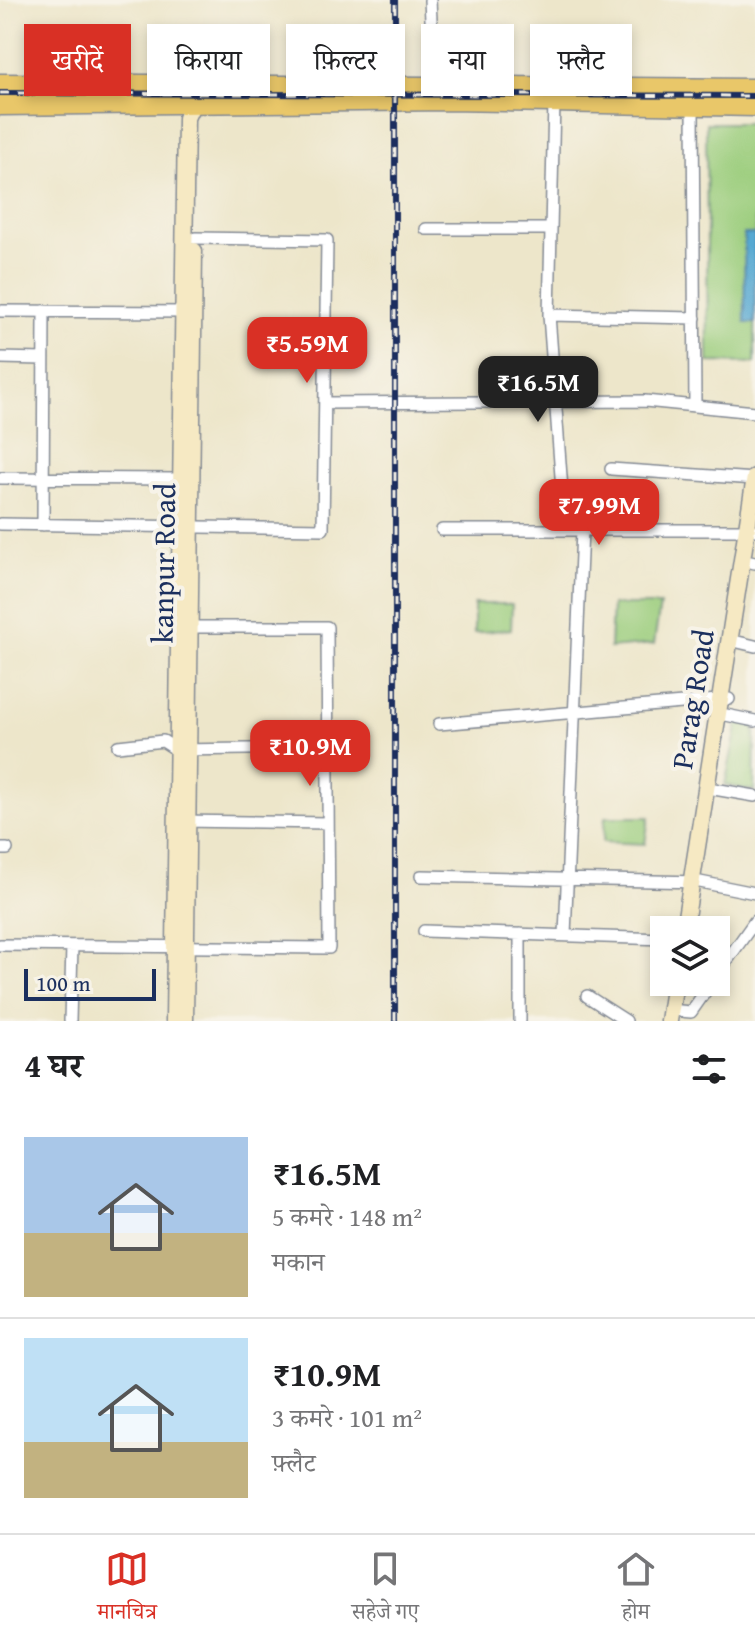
<!DOCTYPE html>
<html lang="hi">
<head>
<meta charset="utf-8">
<style>
	body { margin:0; font-family:"Gentium Book Plus","Noto Serif Devanagari",serif; background:#f6f6f6; color:#202124; height:100vh; display:flex; flex-direction:column; font-size:30px; white-space:nowrap }
	* { box-sizing:border-box; margin:0 }
	p { font-size:26px; color:#757577 }
	.icon { flex:none; width:44px; height:44px; fill:none; stroke:currentColor; stroke-width:2; stroke-linecap:round; stroke-linejoin:round }
	.map { position:relative; height:1021px; overflow:hidden }
	.sheet { display:flex; flex-direction:column; background:#fff; flex:1 }
	.sheet>* { flex:none }
	.top-card { position:absolute; left:24px; top:24px; width:708px; height:72px; display:flex; gap:16px }
	.buttons { position:absolute; left:650px; top:916px; display:grid; gap:16px }
	.buttons a { display:grid; place-items:center; width:80px; height:80px; border-radius:0px; background:#fff; box-shadow:0 4px 12px #0003; font-size:40px }
	.scale { position:absolute; left:24px; bottom:20px; width:132px; box-sizing:border-box; padding-left:8px; border:4px solid #1b2f5e; border-top:0; font-size:22px; line-height:28px; white-space:nowrap; color:#1b2f5e; -webkit-text-stroke:6px #f7f3e8; paint-order:stroke }
	.price { position:absolute; translate:-50% -68px; padding:0 18px; border-radius:16px; background:#d93025; color:#fff; font-size:26px; line-height:52px; filter:drop-shadow(0 2px 4px #0008) }
	.price::after { content:''; position:absolute; left:50%; top:48px; width:24px; height:18px; margin-left:-12px; background:inherit; clip-path:polygon(0 0,100% 0,50% 100%) }
	.price.on { background:#222; color:#fff }
	ul { padding:0; list-style:none }
	li { display:flex; align-items:center; gap:24px; height:200px; padding:0 24px }
	li+li { border-top:2px solid #e0e0e0 }
	li span { display:grid; place-items:center; flex:none; width:224px; height:160px; border-radius:0px; color:#555 }
	li>.icon { margin-inline-start:auto }
	span .icon { width:96px; height:96px; fill:#fffc; stroke-width:1 }
	li b { font-size:34px }
	h2 { display:flex; justify-content:space-between; align-items:center; height:96px; padding:0 24px; font-size:34px }
	.chip { padding:0 28px; border-radius:0px; background:#fff; box-shadow:0 4px 12px #0003; font-size:28px; line-height:72px }
	.chip.on { background:#d93025; color:#fff }
	.tabs { display:flex; justify-content:space-around; align-items:center; height:112px; border-top:2px solid #e0e0e0; background:#fff; font-size:22px; color:#757577 }
	.tabs a { display:grid; justify-items:center; gap:4px }
	.tabs .on { color:#d93025 }
	.map>svg:first-child { display:block }
	.green { fill:#9bcd7d; stroke:#5b7e6e; stroke-width:2 }
	.water { fill:#57a9d2; stroke:#396c98; stroke-width:2 }
	.lines { fill:none; stroke-linecap:round; stroke-linejoin:round }
	.street-casing { stroke:#848a94; stroke-width:14 }
	.secondary-casing { stroke:#848a94; stroke-width:19 }
	.highway-casing { stroke:#848a94; stroke-width:23 }
	.street { stroke:#fff; stroke-width:11 }
	.secondary { stroke:#f6e9c3; stroke-width:16 }
	.highway { stroke:#e9c769; stroke-width:20 }
	.rail-casing { stroke:#1b2f5e; stroke-width:6 }
	.rail { stroke:#f7f3e8; stroke-width:3; stroke-dasharray:9; stroke-linecap:butt }
	.labels { text-anchor:middle; dominant-baseline:central; stroke-width:8; stroke-linejoin:round; paint-order:stroke }
	.street-label { font-size:30px; fill:#1b2f5e; stroke:#f7f3e8 }
</style>
</head>
<body>
<div class="map">
<svg width="755" height="1021" viewBox="0 0 755 1021">
	<rect width="100%" height="100%" fill="#f7f3e8"/>
	<filter id="ink" filterUnits="userSpaceOnUse"><feTurbulence type="fractalNoise" baseFrequency=".0125" numOctaves="2"/><feDisplacementMap in="SourceGraphic" scale="16" xChannelSelector="R" yChannelSelector="G"/><feConvolveMatrix kernelMatrix="1 2 1 2 8 2 1 2 1" color-interpolation-filters="sRGB"/></filter>
	<filter id="wash" filterUnits="userSpaceOnUse"><feTurbulence type="fractalNoise" baseFrequency=".006" numOctaves="4" result="noise"/><feDisplacementMap in="SourceGraphic" scale="32" xChannelSelector="R" yChannelSelector="G"/><feGaussianBlur stdDeviation="1.8" result="paint"/><feColorMatrix in="noise" values="0 0 0 0 0 0 0 0 0 0 0 0 0 0 0 0 0 1.4 0 .05"/><feComposite in="paint" operator="in"/></filter>
	<g filter="url(#wash)">
		<rect width="100%" height="100%" fill="#ede6ca"/>
		<path class="green" d="M706,123h49v240l-47,-1z
			M474,604h38l-1,25 -37,4z
			M612,605h48l-6,39 -44,4z
			M738,723l17,3 -1,65 -29,-6z
			M605,817h44l-4,27 -42,-2z"/>
		<path class="water" d="M744,234h11v89h-10z"/>
	</g>
	<g filter="url(#ink)">
		<g class="lines">
			<g class="street-casing">
				<path id="street" d="M426,87l8,-9 -4,-78
					M554,102l-5,213 16,215
					M693,106l2,300
					M426,229h125
					M0,311l187,1
					M549,315l146,3
					M0,358l43,1
					M325,403l320,-2 110,11
					M611,469l144,10
					M0,478l179,1
					M0,524l323,5 4,-289 -132,-2
					M43,525l1,-214
					M442,530h313
					M750,562l5,1
					M738,642l17,4
					M726,715l29,6
					M439,724l290,-25
					M118,746l45,-5 14,9 151,-2
					M714,789l41,7
					M181,821l147,2
					M0,849h7
					M421,876l279,6 55,11
					M424,931l240,8
					M565,935l17,-405
					M0,945l329,3 -2,-321h-144
					M716,976l39,-55
					M587,996l39,25
					M680,1011l11,1 21,-30
					M70,1021l2,-75
					M520,1021v-87"/>
			</g>
			<g class="secondary-casing">
				<path id="secondary" d="M684,930l71,-453
					M174,1021l12,-903 6,-13
					M185,1021l9,-770
					M669,1021l6,-39"/>
			</g>
			<g class="highway-casing">
				<path id="highway" d="M0,84l428,3
					M496,87l259,2
					M0,105l450,-5 305,6"/>
			</g>
			<use href="#street" class="street"/>
			<use href="#secondary" class="secondary"/>
			<use href="#highway" class="highway"/>
			<g class="rail-casing">
				<path id="rail" d="M0,93l755,3
					M395,1021v-1021"/>
			</g>
			<use href="#rail" class="rail"/>
		</g>
	</g>
	<g class="labels">
		<g class="street-label">
			<text transform="translate(163 563) rotate(-89)">kanpur Road</text>
			<text transform="translate(692 699) rotate(-81)">Parag Road</text>
		</g>
	</g>
</svg>
<div class="buttons">
<a><svg class="icon" aria-label="layers" viewBox="0 0 24 24"><path d="M12 4l9 5-9 5-9-5zM3 14l9 5 9-5"/></svg></a>
</div>
<div class="scale">100 m</div>
<b class="price" style="left:307px;top:385px">₹5.59M</b>
<b class="price on" style="left:538px;top:424px">₹16.5M</b>
<b class="price" style="left:599px;top:547px">₹7.99M</b>
<b class="price" style="left:310px;top:788px">₹10.9M</b>
<div class="top-card">
<a class="chip on">खरीदें</a>
<a class="chip">किराया</a>
<a class="chip">फ़िल्टर</a>
<a class="chip">नया</a>
<a class="chip">फ़्लैट</a>
</div>
</div>
<section class="sheet">
<h2>4 घर<svg class="icon" aria-label="filters" viewBox="0 0 24 24"><path d="M4 7h16M4 17h16"/><circle cx="9" cy="7" r="2"/><circle cx="15" cy="17" r="2"/></svg></h2>
<ul>
<li><span style="background:linear-gradient(#a9c7e8 60%,#c2b280 0)"><svg class="icon" aria-label="home" viewBox="0 0 24 24"><path d="M3 11l9-7 9 7M6 9v11h12V9"/></svg></span><div><b>₹16.5M</b><p>5 कमरे · 148 m²</p><p>मकान</p></div></li>
<li><span style="background:linear-gradient(#bfe0f5 65%,#c2b280 0)"><svg class="icon" aria-label="home" viewBox="0 0 24 24"><path d="M3 11l9-7 9 7M6 9v11h12V9"/></svg></span><div><b>₹10.9M</b><p>3 कमरे · 101 m²</p><p>फ़्लैट</p></div></li>
</ul>
</section>
<nav class="tabs">
<a class="on"><svg class="icon" aria-label="map" viewBox="0 0 24 24"><path d="M3 6l6-2 6 2 6-2v14l-6 2-6-2-6 2zM9 4v14M15 6v14"/></svg>मानचित्र</a>
<a><svg class="icon" aria-label="saved" viewBox="0 0 24 24"><path d="M7 4h10v16l-5-4-5 4z"/></svg>सहेजे गए</a>
<a><svg class="icon" aria-label="home" viewBox="0 0 24 24"><path d="M3 11l9-7 9 7M6 9v11h12V9"/></svg>होम</a>
</nav>
</body>
</html>
